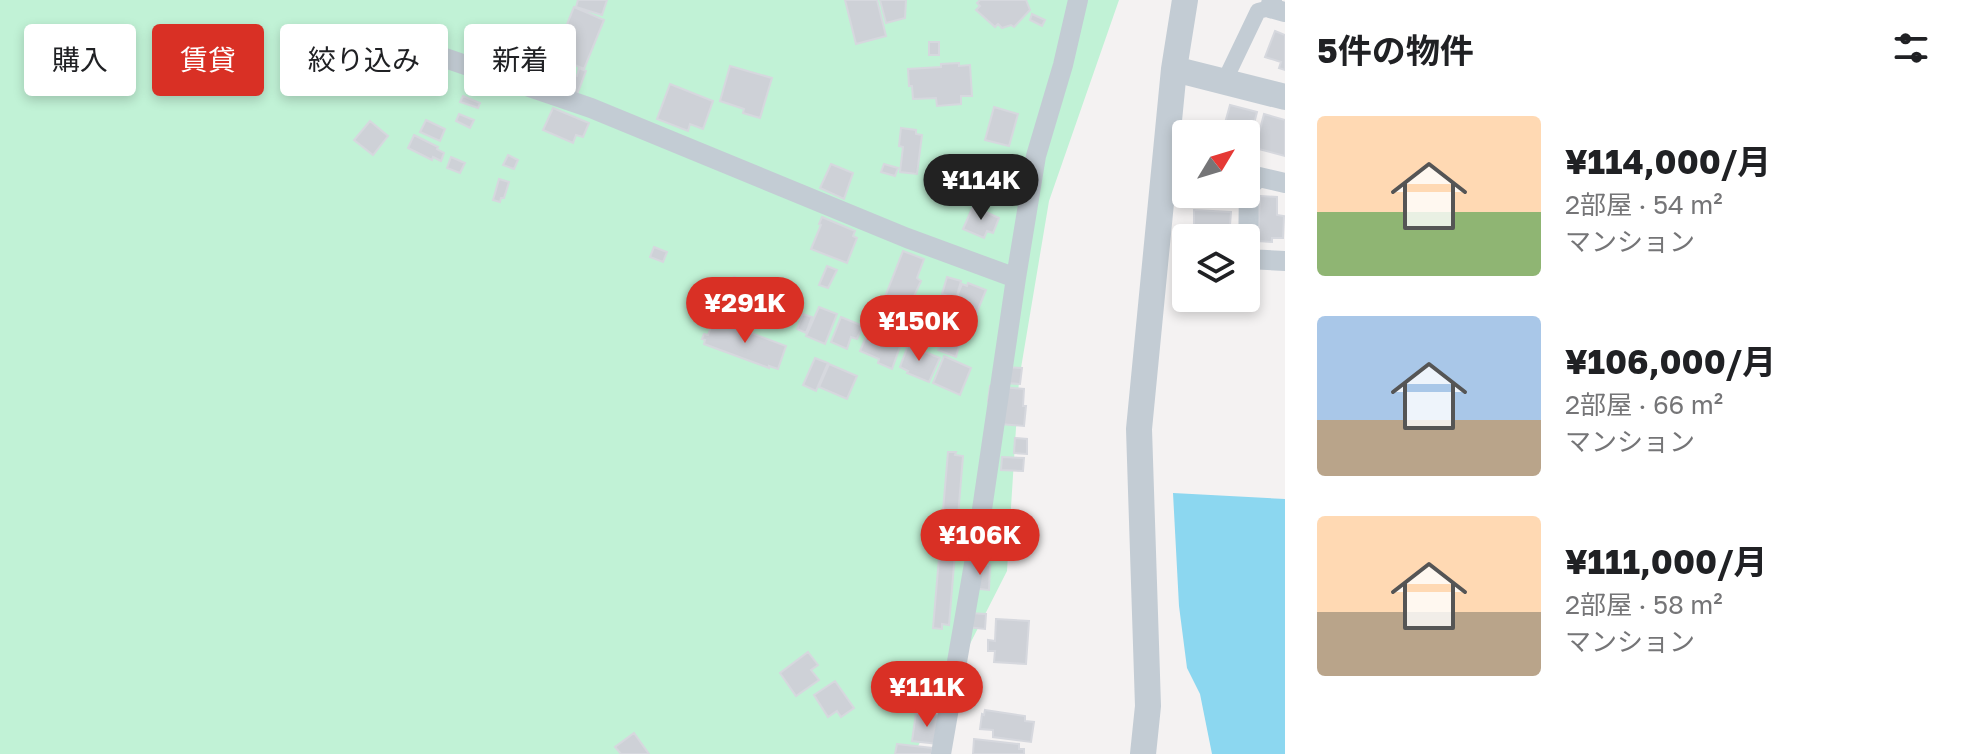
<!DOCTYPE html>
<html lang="ja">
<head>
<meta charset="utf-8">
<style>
	body { margin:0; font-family:"Golos Text","Noto Sans JP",sans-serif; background:#f2f2f2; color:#202124; height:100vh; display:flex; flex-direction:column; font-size:30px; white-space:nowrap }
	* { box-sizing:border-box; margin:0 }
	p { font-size:26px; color:#757577 }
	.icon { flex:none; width:44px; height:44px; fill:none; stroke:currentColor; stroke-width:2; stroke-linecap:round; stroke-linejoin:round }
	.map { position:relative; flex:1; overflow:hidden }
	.sheet { display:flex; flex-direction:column; background:#fff; width:680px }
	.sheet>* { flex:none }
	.banner { position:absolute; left:24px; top:24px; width:760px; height:72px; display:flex; gap:16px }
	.needle { width:52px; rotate:52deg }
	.controls { position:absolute; left:1172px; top:120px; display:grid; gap:16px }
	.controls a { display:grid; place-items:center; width:88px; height:88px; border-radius:8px; background:#fff; box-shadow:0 4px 12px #0003; font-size:40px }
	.price { position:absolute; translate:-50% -68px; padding:0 18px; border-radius:28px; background:#d93025; color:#fff; font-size:26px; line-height:52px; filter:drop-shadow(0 2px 4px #0008) }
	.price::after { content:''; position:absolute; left:50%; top:48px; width:24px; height:18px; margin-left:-12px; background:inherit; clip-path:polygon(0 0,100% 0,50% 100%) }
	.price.current { background:#222; color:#fff }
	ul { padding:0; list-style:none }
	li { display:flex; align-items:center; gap:24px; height:200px; padding:0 32px }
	li span { display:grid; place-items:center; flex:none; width:224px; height:160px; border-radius:8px; color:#555 }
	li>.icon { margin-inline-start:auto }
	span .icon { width:96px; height:96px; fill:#fffc; stroke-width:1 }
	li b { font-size:34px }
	h2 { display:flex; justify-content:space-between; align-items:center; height:96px; padding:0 32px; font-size:34px }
	.pill { padding:0 28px; border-radius:8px; background:#fff; box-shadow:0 4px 12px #0003; font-size:28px; line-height:72px }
	.pill.current { background:#d93025; color:#fff }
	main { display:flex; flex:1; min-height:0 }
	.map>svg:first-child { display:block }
	.green { fill:#c1f2d6 }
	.water { fill:#8cd7f0 }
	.building { fill:#ced1d7; stroke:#d6d8de; stroke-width:2 }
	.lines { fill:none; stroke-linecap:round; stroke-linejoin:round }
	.pedestrian { stroke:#c3ccd4; stroke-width:16 }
	.minor { stroke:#c3ccd4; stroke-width:20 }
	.tertiary { stroke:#c3ccd4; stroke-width:26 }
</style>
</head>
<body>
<main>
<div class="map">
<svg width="1285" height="754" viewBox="0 0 1285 754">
	<rect width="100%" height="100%" fill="#f4f2f2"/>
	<path class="green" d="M0,0h1119l-70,201 -30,179 -12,191 -93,183h-914z"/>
	<path class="water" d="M1173,493l112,6v255h-73l-12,-60 -13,-26 -8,-62z"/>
	<path class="building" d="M578,0h29l-5,15 -26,-8z
		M845,0h32l9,36 -30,8z
		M880,0h26l-1,18 -19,5z
		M980,0h46l4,10 -16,17 -3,-2 -9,3 -4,-4 -3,3 -19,-17 4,-4 -3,-3z
		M574,7l30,13 -20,49 -30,-13z
		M1032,14l13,6 -3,6 -12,-6z
		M1275,31l10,4v35l-6,-2 2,-6 -16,-5z
		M929,42h10v13h-10z
		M959,63v3l11,-1 2,31h-11v8l-24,2 -1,-8 -23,1 -1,-13h-3l-1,-17 33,-2v-3z
		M730,66l42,12 -12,40 -17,-5 1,-4 -24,-8z
		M579,68l7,3 -10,26 -20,-8 7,-18 14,5z
		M471,76l18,9 -3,6 -5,-2 -1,2 -10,-6 1,-3 -3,-1z
		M670,84l43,17 -10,28 -13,-5 -2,7 -31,-12z
		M463,96l17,7 -2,5 -18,-6z
		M1230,105l27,7 -9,35 -2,-1v-12h-24z
		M994,107l24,7 -9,32 -24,-6z
		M553,108l36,15 -6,14 -7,-2 -3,8 -30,-13z
		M459,114l15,6 -4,8 -14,-7z
		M1264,114l21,6v36l-30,-8z
		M426,120l19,9 -5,12 -20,-9z
		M370,121l18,15 -15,19 -19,-15z
		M901,128l15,2v4l6,1 -5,39 -17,-2 3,-25 -4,-1z
		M414,135l24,12 -1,2 7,4 -3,8 -8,-4 -1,3 -24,-12z
		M508,155l10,5 -4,9 -11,-4z
		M451,157l14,6 -5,10 -13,-5z
		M946,163l15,7 -7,15 -16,-7z
		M831,164l22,9 -9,26 -24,-11z
		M884,164l14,4 -3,8 -14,-4z
		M499,179l10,3 -5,16h-3l-1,4 -7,-2z
		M1260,196l17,1v18l7,1 -1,22h-11v4l-14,-1z
		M973,206l26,12 -6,15 -6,-2 -3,7 -21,-9z
		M1194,210l37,2 -2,26 -35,-2z
		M822,217l33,14 -2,5 4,2 -10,25 -36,-14 10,-24 -2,-1z
		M654,247l13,5 -4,10 -13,-5z
		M903,251l21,8 -7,19 4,3 -12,26 -24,-10z
		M827,266l10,4 -9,18 -9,-3z
		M734,277l17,7 -9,23 -18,-8z
		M947,277l14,4 -5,18 -14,-5z
		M755,282l12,6 -4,10 -12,-5z
		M968,283l18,7 -20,49 -22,-9 3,-7 -4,-2 5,-11 3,2 11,-28 5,2z
		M819,307l18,7 -12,30 -19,-8z
		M803,314l9,3 -6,16 -9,-4z
		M841,317l22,9 -6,13 -6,-2 -4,12 -16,-7z
		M714,319l72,27 -8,23 -9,-3v2l-65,-24 1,-4 -3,-1 2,-5 4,1z
		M878,331l24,10 -10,28 -14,-6 1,-4 -19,-8 8,-19 8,3z
		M942,340l17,6 -3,11 -18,-7z
		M908,345l32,13 -11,24 -22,-9 1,-2 -8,-4z
		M944,356l27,12 -11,27 -27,-12z
		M815,358l13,5 -12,28 -13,-6z
		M829,364l28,12 -10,23 -28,-12z
		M1005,367l17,1 -2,16 -16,-1z
		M990,386l34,3 -1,17h3l-2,20 -24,-2 -12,-23z
		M1015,438l12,1v15l-13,-1z
		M948,452h8l-1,3 8,1 -14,169 -7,-1v5l-9,-1z
		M1002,457l22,1 -1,13 -22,-1z
		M972,564l18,1 -1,25 -19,-2z
		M968,613l18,1 -1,15 -18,-2z
		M996,619l33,2 -3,43 -32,-2 1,-11h-7v-11l7,1z
		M808,652l10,13 -7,5 8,10 -23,16 -16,-23z
		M835,681l19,27 -13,9 -4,-6 -9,6 -14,-22z
		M985,710l40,6v5l9,1 -3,20 -38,-5v-7l-13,-1 2,-15 2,1z
		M916,713l25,3 -3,28 -26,-3z
		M634,733l15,21h-28l-6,-7z
		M974,739l45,5v5h5v5h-51z
		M897,744l35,4v6h-37z"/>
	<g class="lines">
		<path class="pedestrian" d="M1224,82l34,-71 12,-3"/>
		<path class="minor" d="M1272,0l-2,8 15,4
			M445,58l146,50 316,130 109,40
			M1285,183l-26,-6 -10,9 -1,73 37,2
			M941,754l33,-190 42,-286 20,-122 27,-91 15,-65"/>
		<path class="tertiary" d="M1174,69l111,28
			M1143,754l5,-48 -9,-277 35,-360 11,-69"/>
	</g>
</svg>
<div class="controls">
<a><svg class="needle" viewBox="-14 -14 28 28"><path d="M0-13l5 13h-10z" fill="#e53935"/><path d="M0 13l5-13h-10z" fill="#757577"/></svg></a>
<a><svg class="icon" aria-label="layers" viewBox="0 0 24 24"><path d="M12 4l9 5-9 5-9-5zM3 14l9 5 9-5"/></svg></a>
</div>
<b class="price current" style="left:981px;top:222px">¥114K</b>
<b class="price" style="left:745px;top:345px">¥291K</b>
<b class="price" style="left:919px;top:363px">¥150K</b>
<b class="price" style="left:980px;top:577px">¥106K</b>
<b class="price" style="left:927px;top:729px">¥111K</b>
<div class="banner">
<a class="pill">購入</a>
<a class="pill current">賃貸</a>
<a class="pill">絞り込み</a>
<a class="pill">新着</a>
</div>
</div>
<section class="sheet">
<h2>5件の物件<svg class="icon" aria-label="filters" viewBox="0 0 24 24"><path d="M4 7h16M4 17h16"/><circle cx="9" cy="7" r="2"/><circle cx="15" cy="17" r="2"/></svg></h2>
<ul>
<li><span style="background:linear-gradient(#ffd9b3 60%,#8fb573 0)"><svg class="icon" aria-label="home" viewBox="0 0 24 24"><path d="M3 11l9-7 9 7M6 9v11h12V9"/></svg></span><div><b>¥114,000/月</b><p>2部屋 · 54 m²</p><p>マンション</p></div></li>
<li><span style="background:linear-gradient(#a9c7e8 65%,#b9a48a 0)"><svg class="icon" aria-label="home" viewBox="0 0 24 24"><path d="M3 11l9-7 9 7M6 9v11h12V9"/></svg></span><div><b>¥106,000/月</b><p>2部屋 · 66 m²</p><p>マンション</p></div></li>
<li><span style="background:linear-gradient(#ffd9b3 60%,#b9a48a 0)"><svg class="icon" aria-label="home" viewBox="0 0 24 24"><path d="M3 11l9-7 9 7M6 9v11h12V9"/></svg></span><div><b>¥111,000/月</b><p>2部屋 · 58 m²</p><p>マンション</p></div></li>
</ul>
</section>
</main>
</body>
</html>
